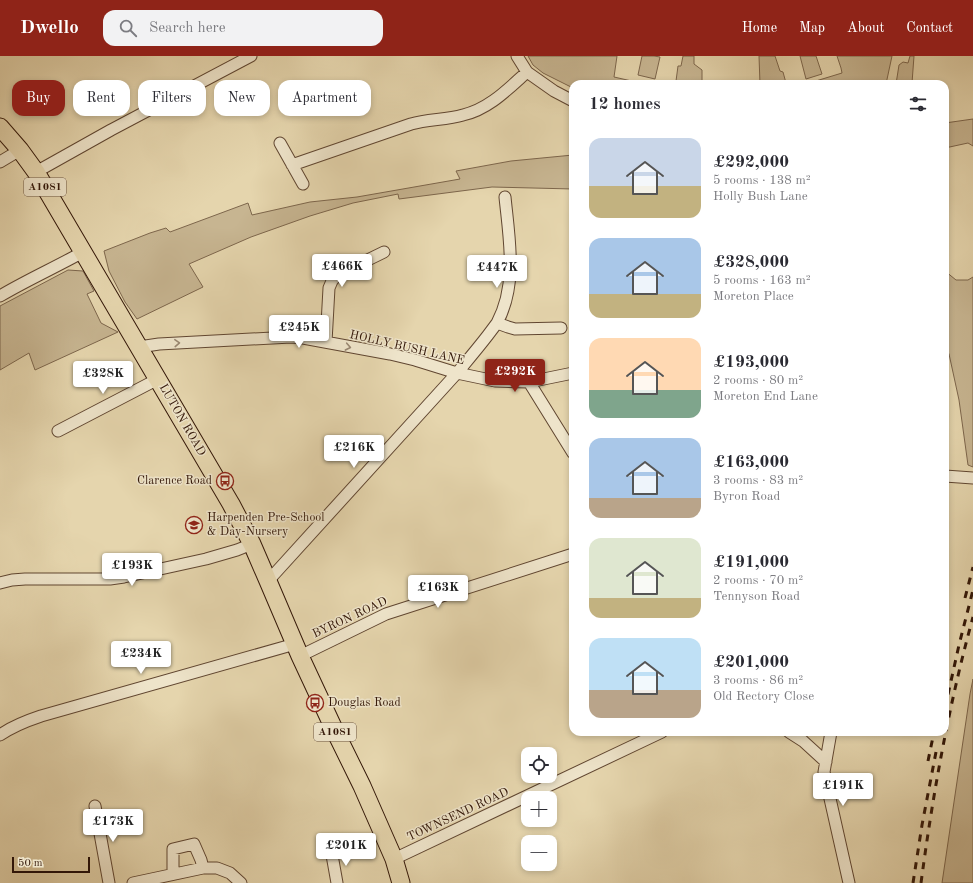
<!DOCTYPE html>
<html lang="en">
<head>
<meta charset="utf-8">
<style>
	body { margin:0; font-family:"Old Standard TT",serif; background:#f2f2f3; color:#2b2b33; height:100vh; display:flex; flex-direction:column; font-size:15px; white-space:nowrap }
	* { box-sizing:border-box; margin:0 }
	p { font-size:13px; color:#7c7c81 }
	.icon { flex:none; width:22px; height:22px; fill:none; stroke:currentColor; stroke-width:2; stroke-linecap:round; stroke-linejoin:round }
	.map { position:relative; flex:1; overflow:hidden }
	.details { position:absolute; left:569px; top:24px; width:380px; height:656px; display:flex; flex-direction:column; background:#fff; border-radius:12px; box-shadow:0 2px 6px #0003 }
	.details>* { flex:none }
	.guide { position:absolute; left:12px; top:24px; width:380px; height:36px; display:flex; gap:8px }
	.controls { position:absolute; left:521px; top:691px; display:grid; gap:8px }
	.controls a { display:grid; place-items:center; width:36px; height:36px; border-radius:8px; background:#fff; box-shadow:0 2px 6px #0003; font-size:20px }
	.scale { position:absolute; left:12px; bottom:10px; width:78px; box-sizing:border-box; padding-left:4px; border:2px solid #331708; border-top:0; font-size:11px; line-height:14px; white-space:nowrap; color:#331708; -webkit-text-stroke:3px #eee4ca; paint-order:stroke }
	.price { position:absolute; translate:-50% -34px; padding:0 9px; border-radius:4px; background:#fff; color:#222; font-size:13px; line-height:26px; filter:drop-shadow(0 1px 2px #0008) }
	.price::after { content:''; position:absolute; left:50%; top:24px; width:12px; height:9px; margin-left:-6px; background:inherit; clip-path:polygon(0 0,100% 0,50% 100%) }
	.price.on { background:#8f2418; color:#fff }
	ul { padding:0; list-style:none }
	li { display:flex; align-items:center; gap:12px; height:100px; padding:0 20px }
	li span { display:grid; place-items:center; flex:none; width:112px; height:80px; border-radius:12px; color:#555 }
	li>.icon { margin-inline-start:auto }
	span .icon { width:48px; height:48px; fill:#fffc; stroke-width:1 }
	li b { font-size:17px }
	h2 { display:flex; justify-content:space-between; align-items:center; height:48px; padding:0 20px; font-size:17px }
	.chip { padding:0 14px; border-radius:12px; background:#fff; box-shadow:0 2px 6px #0003; font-size:14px; line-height:36px }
	.chip.on { background:#8f2418; color:#fff }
	header { display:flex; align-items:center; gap:24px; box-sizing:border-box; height:56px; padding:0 20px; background:#8f2418; color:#fff }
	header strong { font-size:19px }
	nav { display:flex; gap:22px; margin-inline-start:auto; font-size:14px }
	.search { width:280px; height:36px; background:#f2f2f3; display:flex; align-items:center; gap:10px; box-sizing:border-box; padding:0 14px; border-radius:12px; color:#7c7c81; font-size:15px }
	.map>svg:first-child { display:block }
	.green { fill:#c7b591; stroke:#7d664c }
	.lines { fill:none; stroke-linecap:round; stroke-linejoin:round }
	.street-casing { stroke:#604631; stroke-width:13 }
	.primary-casing { stroke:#331708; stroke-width:19 }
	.street { stroke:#eee4ca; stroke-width:11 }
	.primary { stroke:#e5d5ad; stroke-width:17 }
	.rail { stroke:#331708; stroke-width:3; stroke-dasharray:7 7; stroke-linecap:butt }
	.oneway { stroke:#9a8873 }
	.labels { text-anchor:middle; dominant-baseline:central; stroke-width:3; stroke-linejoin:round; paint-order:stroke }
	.shield { fill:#eee4ca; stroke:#6b5442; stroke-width:1 }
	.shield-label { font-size:11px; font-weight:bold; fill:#331708 }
	.street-label { font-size:12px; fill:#331708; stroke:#eee4ca }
	.poi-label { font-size:12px; fill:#331708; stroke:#eee4ca; text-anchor:start }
</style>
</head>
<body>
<header>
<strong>Dwello</strong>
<div class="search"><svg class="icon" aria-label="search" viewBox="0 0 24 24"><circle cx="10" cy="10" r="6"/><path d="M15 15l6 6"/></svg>Search here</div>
<nav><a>Home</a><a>Map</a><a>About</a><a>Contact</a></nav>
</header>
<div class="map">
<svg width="973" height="827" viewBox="0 0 973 827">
	<rect width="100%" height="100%" fill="#e5d5ad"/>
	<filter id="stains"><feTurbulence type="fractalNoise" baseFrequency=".005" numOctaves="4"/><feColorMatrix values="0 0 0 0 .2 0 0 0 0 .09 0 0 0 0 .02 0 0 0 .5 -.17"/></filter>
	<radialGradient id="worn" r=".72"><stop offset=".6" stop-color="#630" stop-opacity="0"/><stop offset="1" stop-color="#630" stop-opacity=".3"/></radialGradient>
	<path class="green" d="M528,0h89l-3,21 22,5 17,2h-80v4l-30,-15 -10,-8z
		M642,0h12l6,1 -5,22 -17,-4z
		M683,0h11v8l8,6v14h-12l-14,-3 2,-15h3z
		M759,0h16l5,15 3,1 3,11 -26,1z
		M800,0h16l6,18 -16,5z
		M837,0h55l-6,28h-80l36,-11 -1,-5z
		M910,0h4l-2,27 1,1h-17l3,-19 4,-3 5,1z
		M973,63v27l-5,-3 -23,5v-25z
		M573,99v34l-81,-2 -93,12 -1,-5 -45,9 -43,13 -59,21 -62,27 14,23 -66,32 -12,-17 -16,-31 -5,-20 46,-18 16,-5 4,4 78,-29 4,12 58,-13 47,-5 103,-18 -4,-8 55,-10z
		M68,214l15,1 11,20 -7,3 14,29 17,9 -83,38 -6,-17 -29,17v-64z
		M945,215l11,9h12l5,-3v190l-5,-2 -9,-65 -10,-46 -4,-7z
		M973,623v204h-31l28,-189z"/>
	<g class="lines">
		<g class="street-casing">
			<path id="street" d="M517,0l10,16 27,19 19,10
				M280,87l23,41
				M0,106l20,-12
				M292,109l119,-41c17,-5 35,-4 52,-9 26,-6 45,-26 64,-43
				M36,116l75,-42 140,-74
				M0,240c27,-16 56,-29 83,-44
				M497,267l11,4 7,2 46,-1
				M326,286l3,-54 3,-7 5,-6 47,-23
				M139,291l20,-3 132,-7 12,1 87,16 25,6 42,13 38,8 34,1 44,-9
				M529,326l44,71
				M58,375l100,-52
				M945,420l28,2
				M268,525l189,-208c10,-12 21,-25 31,-38 3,-4 6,-8 9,-12 21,-39 12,-85 8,-126
				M0,527l12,-3 13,-1h85l14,-2 82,-18 31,-9 15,-6
				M300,600l86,-42 187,-60
				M789,676l14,9 23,21
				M831,676l-7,40 25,111
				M0,679c13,-9 26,-14 41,-19l254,-72
				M95,750l14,77
				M332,799l5,28
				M394,803l268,-127
				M173,818v-25l21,-5 7,16 2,8
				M133,827l70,-15h14l13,5 11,10"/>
		</g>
		<g class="primary-casing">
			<path id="primary" d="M0,71l20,23 16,22 195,332 21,40 16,37 32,75 34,73 28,57 32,73 7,24"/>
		</g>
		<use href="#street" class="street"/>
		<use href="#primary" class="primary"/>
		<path class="rail" d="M965,542l8,-31
			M945,652l14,-63 14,-55
			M928,705l6,-29
			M913,827l9,-58 14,-73
			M921,827c12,-90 28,-179 52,-266"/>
	</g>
	<defs><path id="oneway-chevron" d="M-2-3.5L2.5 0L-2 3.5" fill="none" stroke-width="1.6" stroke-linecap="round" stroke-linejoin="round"/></defs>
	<g class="oneway">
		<use href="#oneway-chevron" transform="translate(177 287) rotate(-3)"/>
		<use href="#oneway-chevron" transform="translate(348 291) rotate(11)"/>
	</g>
	<defs>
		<g id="bus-ring" transform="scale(0.9)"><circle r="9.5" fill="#eee4ca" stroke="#8f2418" stroke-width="1.5"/><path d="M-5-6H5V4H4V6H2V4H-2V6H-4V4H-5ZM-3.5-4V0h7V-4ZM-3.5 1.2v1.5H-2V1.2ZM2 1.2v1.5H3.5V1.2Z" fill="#8f2418"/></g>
		<g id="school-ring" transform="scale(0.9)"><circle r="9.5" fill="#eee4ca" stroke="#8f2418" stroke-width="1.5"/><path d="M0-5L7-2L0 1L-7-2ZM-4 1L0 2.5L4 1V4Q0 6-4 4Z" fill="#8f2418"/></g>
	</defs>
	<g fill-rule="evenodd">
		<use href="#bus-ring" x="225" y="425"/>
		<use href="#school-ring" x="194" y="469"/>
		<use href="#bus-ring" x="315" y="647"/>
	</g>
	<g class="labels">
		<g class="shield">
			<rect x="24" y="122" width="42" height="18" rx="3"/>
			<rect x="314" y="667" width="42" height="18" rx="3"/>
		</g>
		<g class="shield-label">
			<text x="45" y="131">A1081</text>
			<text x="335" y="676">A1081</text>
		</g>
		<g class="street-label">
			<text transform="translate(407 292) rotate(13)">HOLLY BUSH LANE</text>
			<text transform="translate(182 364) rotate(60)">LUTON ROAD</text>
			<text transform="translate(350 562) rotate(-25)">BYRON ROAD</text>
			<text transform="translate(458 759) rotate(-25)">TOWNSEND ROAD</text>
		</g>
		<g class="poi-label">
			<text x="212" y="425" text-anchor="end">Clarence Road</text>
			<text x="207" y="462">Harpenden Pre-School<tspan x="207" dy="14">&amp; Day-Nursery</tspan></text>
			<text x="328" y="647">Douglas Road</text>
		</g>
	</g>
	<rect width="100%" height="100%" filter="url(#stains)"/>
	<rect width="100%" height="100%" fill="url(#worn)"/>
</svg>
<div class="controls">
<a><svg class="icon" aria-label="locate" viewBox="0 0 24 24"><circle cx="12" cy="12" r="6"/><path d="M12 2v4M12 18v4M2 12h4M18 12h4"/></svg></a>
<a>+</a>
<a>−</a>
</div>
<div class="scale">50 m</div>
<b class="price" style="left:342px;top:232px">£466K</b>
<b class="price" style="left:497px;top:233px">£447K</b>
<b class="price" style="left:299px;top:293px">£245K</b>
<b class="price on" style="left:515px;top:337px">£292K</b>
<b class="price" style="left:103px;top:339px">£328K</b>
<b class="price" style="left:354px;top:413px">£216K</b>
<b class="price" style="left:132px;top:531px">£193K</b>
<b class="price" style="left:438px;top:553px">£163K</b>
<b class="price" style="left:141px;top:619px">£234K</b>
<b class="price" style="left:843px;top:751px">£191K</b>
<b class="price" style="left:113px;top:787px">£173K</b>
<b class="price" style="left:346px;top:811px">£201K</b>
<div class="guide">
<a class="chip on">Buy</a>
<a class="chip">Rent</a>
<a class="chip">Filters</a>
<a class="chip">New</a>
<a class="chip">Apartment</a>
</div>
<section class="details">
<h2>12 homes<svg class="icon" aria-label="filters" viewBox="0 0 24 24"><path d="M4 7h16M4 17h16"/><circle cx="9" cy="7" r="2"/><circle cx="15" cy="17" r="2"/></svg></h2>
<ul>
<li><span style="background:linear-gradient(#c9d6e8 60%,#c2b280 0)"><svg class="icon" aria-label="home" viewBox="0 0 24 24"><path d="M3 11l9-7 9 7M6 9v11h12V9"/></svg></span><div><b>£292,000</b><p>5 rooms · 138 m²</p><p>Holly Bush Lane</p></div></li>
<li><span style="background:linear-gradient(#a9c7e8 70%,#c2b280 0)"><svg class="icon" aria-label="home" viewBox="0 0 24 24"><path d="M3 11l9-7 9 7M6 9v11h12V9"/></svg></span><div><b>£328,000</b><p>5 rooms · 163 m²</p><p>Moreton Place</p></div></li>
<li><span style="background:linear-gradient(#ffd9b3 65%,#7fa58c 0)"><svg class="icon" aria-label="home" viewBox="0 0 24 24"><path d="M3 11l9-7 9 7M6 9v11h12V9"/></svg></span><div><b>£193,000</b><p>2 rooms · 80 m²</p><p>Moreton End Lane</p></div></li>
<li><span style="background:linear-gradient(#a9c7e8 75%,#b9a48a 0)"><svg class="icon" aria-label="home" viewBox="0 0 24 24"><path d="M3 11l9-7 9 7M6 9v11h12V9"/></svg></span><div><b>£163,000</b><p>3 rooms · 83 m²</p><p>Byron Road</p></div></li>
<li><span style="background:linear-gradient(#dfe7d0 75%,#c2b280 0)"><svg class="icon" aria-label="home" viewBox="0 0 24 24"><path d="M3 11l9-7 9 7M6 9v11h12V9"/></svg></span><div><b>£191,000</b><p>2 rooms · 70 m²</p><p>Tennyson Road</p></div></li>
<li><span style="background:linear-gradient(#bfe0f5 65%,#b9a48a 0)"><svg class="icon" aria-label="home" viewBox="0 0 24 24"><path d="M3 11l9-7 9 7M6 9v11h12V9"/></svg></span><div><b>£201,000</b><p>3 rooms · 86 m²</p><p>Old Rectory Close</p></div></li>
</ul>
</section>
</div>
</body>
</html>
